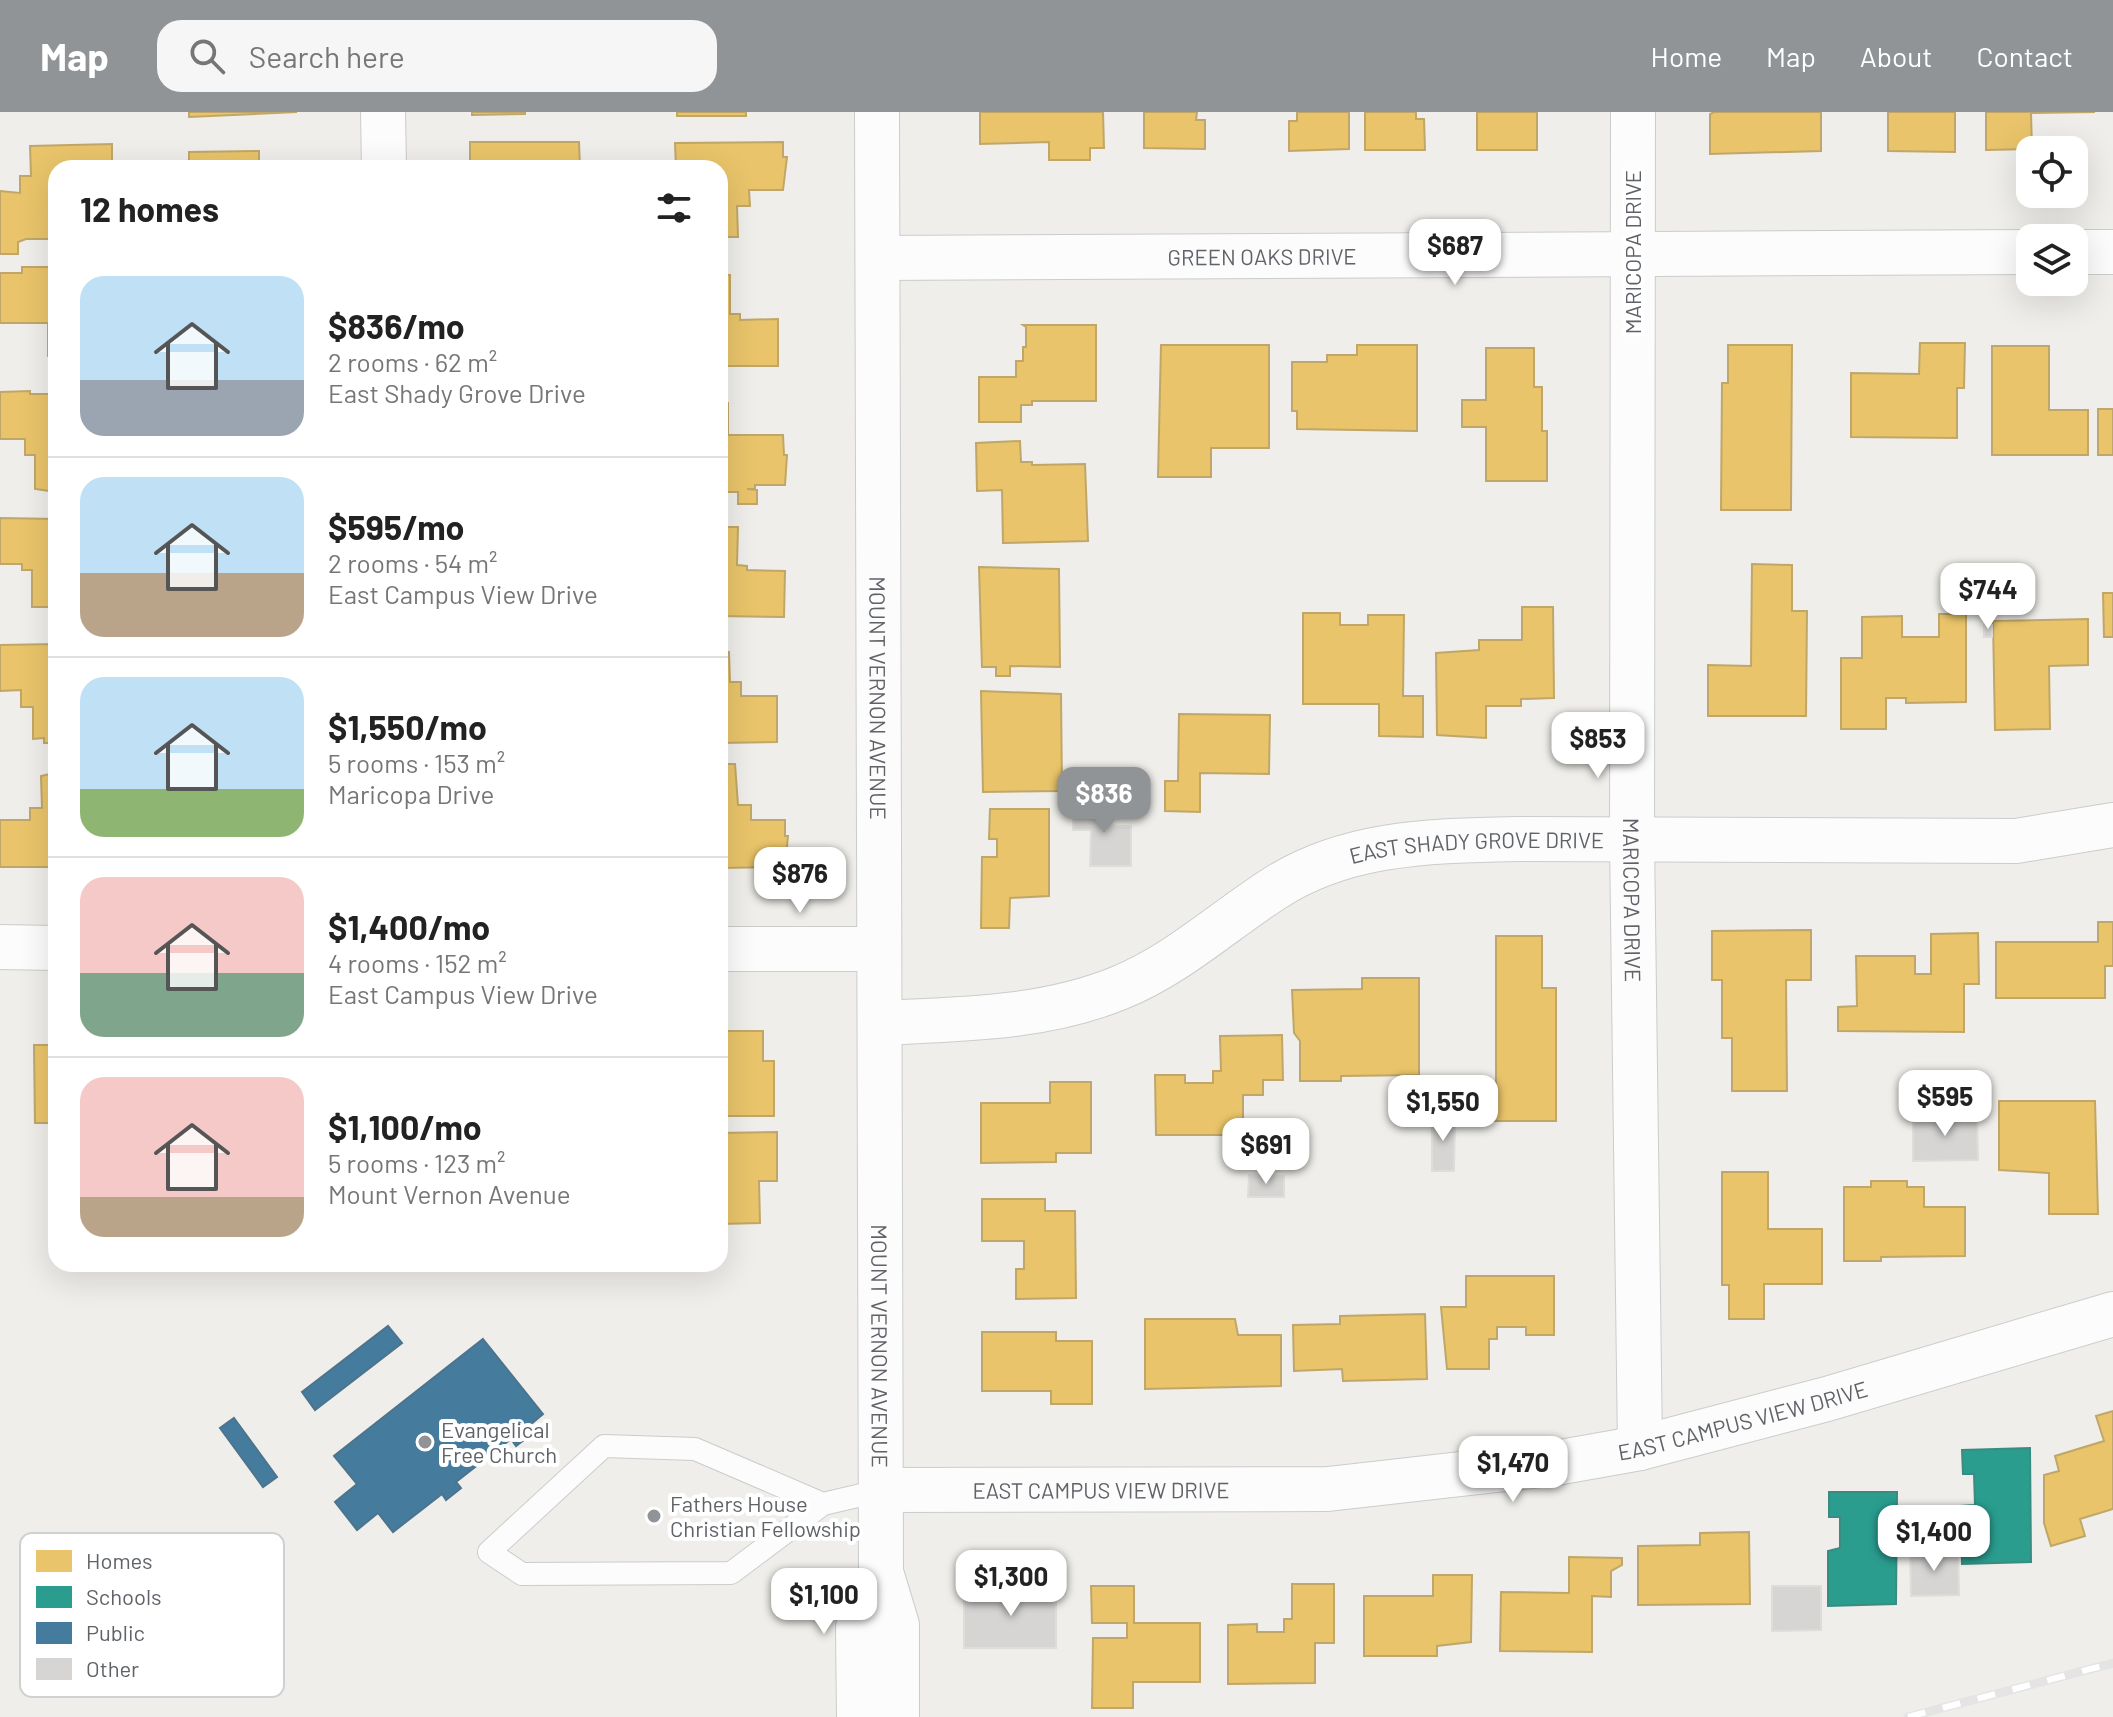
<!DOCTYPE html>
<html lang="en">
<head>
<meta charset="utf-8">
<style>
	body { margin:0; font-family:Barlow,sans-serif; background:#f6f6f6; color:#222; height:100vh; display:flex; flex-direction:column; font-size:30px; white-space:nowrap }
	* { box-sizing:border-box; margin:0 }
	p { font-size:26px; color:#767676 }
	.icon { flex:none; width:44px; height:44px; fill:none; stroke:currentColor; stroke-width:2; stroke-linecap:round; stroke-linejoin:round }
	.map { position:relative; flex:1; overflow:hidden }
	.drawer { position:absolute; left:48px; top:48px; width:680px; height:1112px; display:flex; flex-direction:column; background:#fff; border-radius:24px; box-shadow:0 8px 32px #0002 }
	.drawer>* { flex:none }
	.tools { position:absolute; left:2016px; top:24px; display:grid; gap:16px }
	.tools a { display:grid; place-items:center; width:72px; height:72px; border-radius:16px; background:#fff; box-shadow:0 8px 32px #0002; font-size:40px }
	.price { position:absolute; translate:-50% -68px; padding:0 18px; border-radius:16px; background:#fff; color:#222; font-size:26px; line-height:52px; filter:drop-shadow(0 2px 4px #0008) }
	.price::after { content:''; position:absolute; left:50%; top:48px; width:24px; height:18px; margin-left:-12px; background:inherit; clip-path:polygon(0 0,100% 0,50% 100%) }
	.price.active { background:#919496; color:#fff }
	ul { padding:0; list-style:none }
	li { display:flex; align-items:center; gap:24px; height:200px; padding:0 32px }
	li+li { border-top:2px solid #e0e0e0 }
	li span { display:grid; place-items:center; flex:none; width:224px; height:160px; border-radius:24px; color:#555 }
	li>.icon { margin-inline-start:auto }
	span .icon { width:96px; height:96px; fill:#fffc; stroke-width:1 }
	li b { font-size:34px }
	h2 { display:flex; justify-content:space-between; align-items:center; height:96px; padding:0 32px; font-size:34px }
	header { display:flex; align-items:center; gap:48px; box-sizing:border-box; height:112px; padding:0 40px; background:#919496; color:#fff }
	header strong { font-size:38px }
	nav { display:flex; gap:44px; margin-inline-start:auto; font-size:28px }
	.search { width:560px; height:72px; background:#f6f6f6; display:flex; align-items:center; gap:20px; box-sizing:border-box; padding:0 28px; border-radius:24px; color:#767676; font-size:30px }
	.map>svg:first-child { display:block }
	.homes { fill:#e9c46a; stroke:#c0a769; stroke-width:2 }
	.schools { fill:#2a9d8f; stroke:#3a8c83; stroke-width:2 }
	.public { fill:#457b9d; stroke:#4d748d; stroke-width:2 }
	.building { fill:#d6d5d3; stroke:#deddd9; stroke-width:2 }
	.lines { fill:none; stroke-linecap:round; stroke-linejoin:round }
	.service-casing { stroke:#cbcccc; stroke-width:24 }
	.minor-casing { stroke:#cbcccc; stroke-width:46 }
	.service { stroke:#fdfcfc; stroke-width:22 }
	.minor { stroke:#fdfcfc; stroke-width:44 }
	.rail-casing { stroke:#e4e4e4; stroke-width:9 }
	.rail { stroke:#fff; stroke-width:6; stroke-dasharray:18; stroke-linecap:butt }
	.poi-dot { fill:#919496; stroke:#fff; stroke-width:3 }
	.labels { text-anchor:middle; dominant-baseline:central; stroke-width:8; stroke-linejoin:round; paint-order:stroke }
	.street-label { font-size:22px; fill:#5f6368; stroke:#fff }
	.poi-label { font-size:22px; fill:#5f6368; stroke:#fff; text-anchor:start }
	.key { fill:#fff; stroke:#cfd0d2; stroke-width:2 }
	.key-label { font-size:22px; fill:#5f6368 }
</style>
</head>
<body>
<header>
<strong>Map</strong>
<div class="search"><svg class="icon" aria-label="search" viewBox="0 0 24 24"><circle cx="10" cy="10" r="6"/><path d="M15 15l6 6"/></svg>Search here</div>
<nav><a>Home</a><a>Map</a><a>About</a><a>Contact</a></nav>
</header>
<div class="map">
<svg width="2113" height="1605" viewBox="0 0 2113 1605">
	<rect width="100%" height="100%" fill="#efeeea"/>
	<path class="homes" d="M189,0h108l-108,5z
		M472,0h53v2l-53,1z
		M677,0h69v4h-69z
		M980,0h123l1,36h-14v12h-41v-18l-69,2z
		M1144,0h53l-1,8h9v29l-61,-1z
		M1297,0h52v37l-60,2v-30h8z
		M1365,0h51v7h8l1,31h-60z
		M1477,0h60v38h-60z
		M1714,0h107v39l-111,3v-40z
		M1888,0h67v40l-67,-1z
		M1986,0h109l-64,1 1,36 -46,1z
		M470,30h109l1,26h-110z
		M783,30v15h4l-4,33h-34l1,16h-13l1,31h-18v-69h-44l-1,-25z
		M112,32v24h-56v71h-30l-8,3v12h-18v-63l20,2v-17h11l-1,-30z
		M259,39v17h-70v-16z
		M22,155h34v89h-8v-33h-48v-50h22z
		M720,163h10v39h10v6l38,-1v47h-58z
		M1023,213h73v76h-64v4h-11v17h-42v-45h37v-16h7v-14h3v-20z
		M1920,231h45l-1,45h-7v50l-106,-1v-64l68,1z
		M1161,233h108v103h-58v29h-53z
		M1357,233h60v86l-120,-2v-18h-5v-49h35v-7h30z
		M1728,233h64l-1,165h-70l1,-127h6z
		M1992,234h57v64h39v45h-96z
		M1486,236h48v39h8v44h5v50h-61v-54h-24v-27h24z
		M30,279v3h26v98l-21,-3v-34h-10v-16h-25v-47z
		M720,291h8v32h55l1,20h3l-2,30h-30v4h-8l10,1v14h-19v-12h-17z
		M2098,297h15v46h-15z
		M1020,329l1,21h11v3l53,-1 3,77 -85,2 -1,-53 -25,1 -1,-48z
		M0,406l56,1v88h-24v-37h-10v-6h-22z
		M720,415h18l-1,38 10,1v4l38,1 -1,46 -64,-1z
		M1752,452l40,1v46h15l-1,105h-98v-51l43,1z
		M979,455l80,2 1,98 -50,-1v10h-14v-9h-14z
		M2103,481h10v44h-9z
		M1522,495h31l1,91 -33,1v7h-35v32l-49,-3 -1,-82 43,-3v-10h43z
		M1303,501h37v12h28v-10h36l-1,81h20v41l-44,-1v-32h-76z
		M1939,502h27v88l-60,1v-5h-20v31h-45v-71h21v-41l40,-1v21h37z
		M2088,507v46l-39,1 1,63 -55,1 -2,-109z
		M56,532v94h-5v5h-7v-5l-11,1v-32h-12v-17l-21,1v-46z
		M720,540h9l1,30h11v14h36v46l-57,1z
		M981,579l80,3 1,97 -79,1z
		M1179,602l91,1 -1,59 -69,-1v39l-35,-1v-30h13z
		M720,652h15l3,41h13v15h34v16h3l-3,31 -65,1z
		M54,661l2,94h-56v-47h30v-12h12l-1,-32z
		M990,697h59v87l-39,2 -1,30h-28l1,-71h15v-18h-8z
		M2098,810h15v44h-8v32h-109v-56h102z
		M1811,818v50h-25l1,111h-55v-53h-10v-58h-10v-49z
		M1978,821l1,51h-15v48l-126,-1v-24l19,-1 -1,-50h59v18h16v-40z
		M1496,824h46v52h14v133h-74v-26h14z
		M1362,866h57v97l-78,1v5h-41v-40l-6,-8 -2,-43 70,-1z
		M720,919h43v30h11v55h-49v-14h-5z
		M1282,923l1,45h-20v15h-20v40h-87l-1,-60h30v8h28v-12h8l-1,-35z
		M34,933h22v78h-21z
		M1050,970h41v71h-35v9l-75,1v-60h69z
		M1999,989h96l3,113h-49v-41l-50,-3z
		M777,1020v49h-18l1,42 -40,1v-91z
		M1722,1060h46v57h54v55h-58v35h-35v-34h-7z
		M1871,1069h36v6h17v20h41v49l-84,1v4h-37v-74h27z
		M982,1087h63v12h30l1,87 -60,1v-30h8v-28h-42z
		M1466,1164h88v59h-28v-8h-29v12h-8v30h-42l-6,-62h25z
		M1425,1202l2,65 -84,2 -1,-12 -48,2 -1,-46 47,-1v-8z
		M1145,1207h90l3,16h43v51l-136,3z
		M982,1220h74v9h36v63h-41v-13h-69z
		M2113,1299v98l-33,10 5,17 -34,10 -7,-23v-48l15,-4 -4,-15 49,-15 -8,-25z
		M1749,1420l1,72 -112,1v-59l62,-1v-12z
		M1569,1445l53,1v7l-11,6v26l-19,-1v56l-92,-1 1,-59 68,1z
		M1433,1463h39l-1,67 -34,4v10h-73v-60h69z
		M1292,1472h42v59h-19v40l-87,1v-59l29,-1v8h27v-13h8z
		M1091,1474h43v37h66v59h-67v26h-41l1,-70h34v-15h-35z"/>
	<path class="schools" d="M2030,1336l1,114 -69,2 -1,-58 14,-1 -1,-31h-11l-1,-24z
		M1829,1380h68l-1,112 -68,2v-55l12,-3v-31h-11z"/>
	<path class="public" d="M388,1214l14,17 -87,67 -13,-18z
		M483,1227l60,75 -19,16 5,6 -13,10 -5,-7 -55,43 5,6 -15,12 -4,-6 -49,38 -15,-19 -21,17 -22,-28 22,-18 -23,-28z
		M234,1306l43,59 -14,10 -43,-59z"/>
	<path class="building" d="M1984,513h8v12h-8z
		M1073,691h40l-1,23h19v40h-41l1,-36h-18z
		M1432,1003h23l-1,56h-22z
		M1913,1003h64l1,45 -65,1z
		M1249,1063l35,1v21h-36z
		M1958,1438l1,45 -48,1 -1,-45z
		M1023,1474h42v8h-9v54h-92v-59h59z
		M1772,1474h49v44l-49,1z"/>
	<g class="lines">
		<g class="service-casing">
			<path id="service" d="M823,1392l-92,69 -209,1 -33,-22 115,-106 91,3 128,55 60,-14"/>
		</g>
		<g class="minor-casing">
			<g id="minor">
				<path d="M383,0l1,56"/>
				<path id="s1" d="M877,0l4,1460 16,53v92"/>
				<path id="s2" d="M1633,0l-1,728 8,608"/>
				<path d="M2074,140h39"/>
				<path id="s3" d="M880,146l1150,-6"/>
				<path d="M0,835l56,1"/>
				<path d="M720,837h159"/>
				<path id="s4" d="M880,911c81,-4 163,-4 239,-35 57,-23 102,-65 153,-98 74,-49 161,-49 246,-51l498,2 97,-16"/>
				<path id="s5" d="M883,1378l445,-1 222,-25 90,-16 187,-49 286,-85"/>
				<path d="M859,1605l-1,-90 23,-55"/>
			</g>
		</g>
		<use href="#service" class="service"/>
		<use href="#minor" class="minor"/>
		<g class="rail-casing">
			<path id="rail" d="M1908,1605l205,-54"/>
		</g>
		<use href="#rail" class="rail"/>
	</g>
	<g class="poi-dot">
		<circle cx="425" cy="1330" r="8"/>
		<circle cx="654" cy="1404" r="8"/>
	</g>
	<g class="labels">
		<g class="street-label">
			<text transform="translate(1632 140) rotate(-90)">MARICOPA DRIVE</text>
			<text stroke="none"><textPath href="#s3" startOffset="382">GREEN OAKS DRIVE</textPath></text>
			<text stroke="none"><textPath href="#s1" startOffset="586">MOUNT VERNON AVENUE</textPath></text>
			<text stroke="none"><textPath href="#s4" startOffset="638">EAST SHADY GROVE DRIVE</textPath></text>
			<text stroke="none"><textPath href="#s2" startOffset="788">MARICOPA DRIVE</textPath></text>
			<text stroke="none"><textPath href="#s1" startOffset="1234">MOUNT VERNON AVENUE</textPath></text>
			<text stroke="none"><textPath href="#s5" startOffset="866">EAST CAMPUS VIEW DRIVE</textPath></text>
			<text stroke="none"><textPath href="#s5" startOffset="218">EAST CAMPUS VIEW DRIVE</textPath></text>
		</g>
		<g class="poi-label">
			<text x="441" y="1317">Evangelical<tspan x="441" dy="25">Free Church</tspan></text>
			<text x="670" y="1391">Fathers House<tspan x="670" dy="25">Christian Fellowship</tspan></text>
		</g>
	</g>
	<rect x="20" y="1421" width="264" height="164" rx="12" class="key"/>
	<rect x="36" y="1438" width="36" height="22" fill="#e9c46a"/>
	<rect x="36" y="1474" width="36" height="22" fill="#2a9d8f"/>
	<rect x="36" y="1510" width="36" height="22" fill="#457b9d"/>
	<rect x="36" y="1546" width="36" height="22" fill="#d6d5d3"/>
	<g class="key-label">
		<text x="86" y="1457">Homes</text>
		<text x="86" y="1493">Schools</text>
		<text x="86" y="1529">Public</text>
		<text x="86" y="1565">Other</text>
	</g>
</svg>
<div class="tools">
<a><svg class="icon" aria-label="locate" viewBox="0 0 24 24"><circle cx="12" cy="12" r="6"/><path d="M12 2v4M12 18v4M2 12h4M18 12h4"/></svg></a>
<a><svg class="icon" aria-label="layers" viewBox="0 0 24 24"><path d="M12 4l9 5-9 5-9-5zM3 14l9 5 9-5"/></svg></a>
</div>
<b class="price" style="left:1455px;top:175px">$687</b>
<b class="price" style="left:1988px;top:519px">$744</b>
<b class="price" style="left:1598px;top:668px">$853</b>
<b class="price active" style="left:1104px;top:723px">$836</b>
<b class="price" style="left:800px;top:803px">$876</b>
<b class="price" style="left:1945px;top:1026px">$595</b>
<b class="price" style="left:1443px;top:1031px">$1,550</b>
<b class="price" style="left:1266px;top:1074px">$691</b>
<b class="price" style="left:1513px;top:1392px">$1,470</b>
<b class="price" style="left:1934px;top:1461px">$1,400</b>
<b class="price" style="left:1011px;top:1506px">$1,300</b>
<b class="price" style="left:824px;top:1524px">$1,100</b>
<section class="drawer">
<h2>12 homes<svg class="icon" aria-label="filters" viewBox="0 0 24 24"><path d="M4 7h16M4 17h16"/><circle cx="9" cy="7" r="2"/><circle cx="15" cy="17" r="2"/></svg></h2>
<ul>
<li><span style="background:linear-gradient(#bfe0f5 65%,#9aa5b1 0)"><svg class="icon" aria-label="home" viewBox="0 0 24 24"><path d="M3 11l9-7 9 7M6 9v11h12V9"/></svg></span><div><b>$836/mo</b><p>2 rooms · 62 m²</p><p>East Shady Grove Drive</p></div></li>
<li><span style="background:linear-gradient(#bfe0f5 60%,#b9a48a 0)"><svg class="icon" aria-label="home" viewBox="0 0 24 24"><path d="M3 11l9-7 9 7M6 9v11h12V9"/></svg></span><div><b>$595/mo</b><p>2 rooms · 54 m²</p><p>East Campus View Drive</p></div></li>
<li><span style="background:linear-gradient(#bfe0f5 70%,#8fb573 0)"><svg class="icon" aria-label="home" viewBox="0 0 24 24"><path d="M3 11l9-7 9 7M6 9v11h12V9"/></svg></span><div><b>$1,550/mo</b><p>5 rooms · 153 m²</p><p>Maricopa Drive</p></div></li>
<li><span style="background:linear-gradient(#f6c9c9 60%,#7fa58c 0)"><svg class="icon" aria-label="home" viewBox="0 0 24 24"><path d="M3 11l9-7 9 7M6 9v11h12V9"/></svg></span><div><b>$1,400/mo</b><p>4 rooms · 152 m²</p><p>East Campus View Drive</p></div></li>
<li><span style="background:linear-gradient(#f6c9c9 75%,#b9a48a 0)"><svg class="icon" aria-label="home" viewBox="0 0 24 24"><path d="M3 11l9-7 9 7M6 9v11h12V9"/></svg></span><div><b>$1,100/mo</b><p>5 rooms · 123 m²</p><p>Mount Vernon Avenue</p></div></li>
</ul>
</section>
</div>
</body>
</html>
